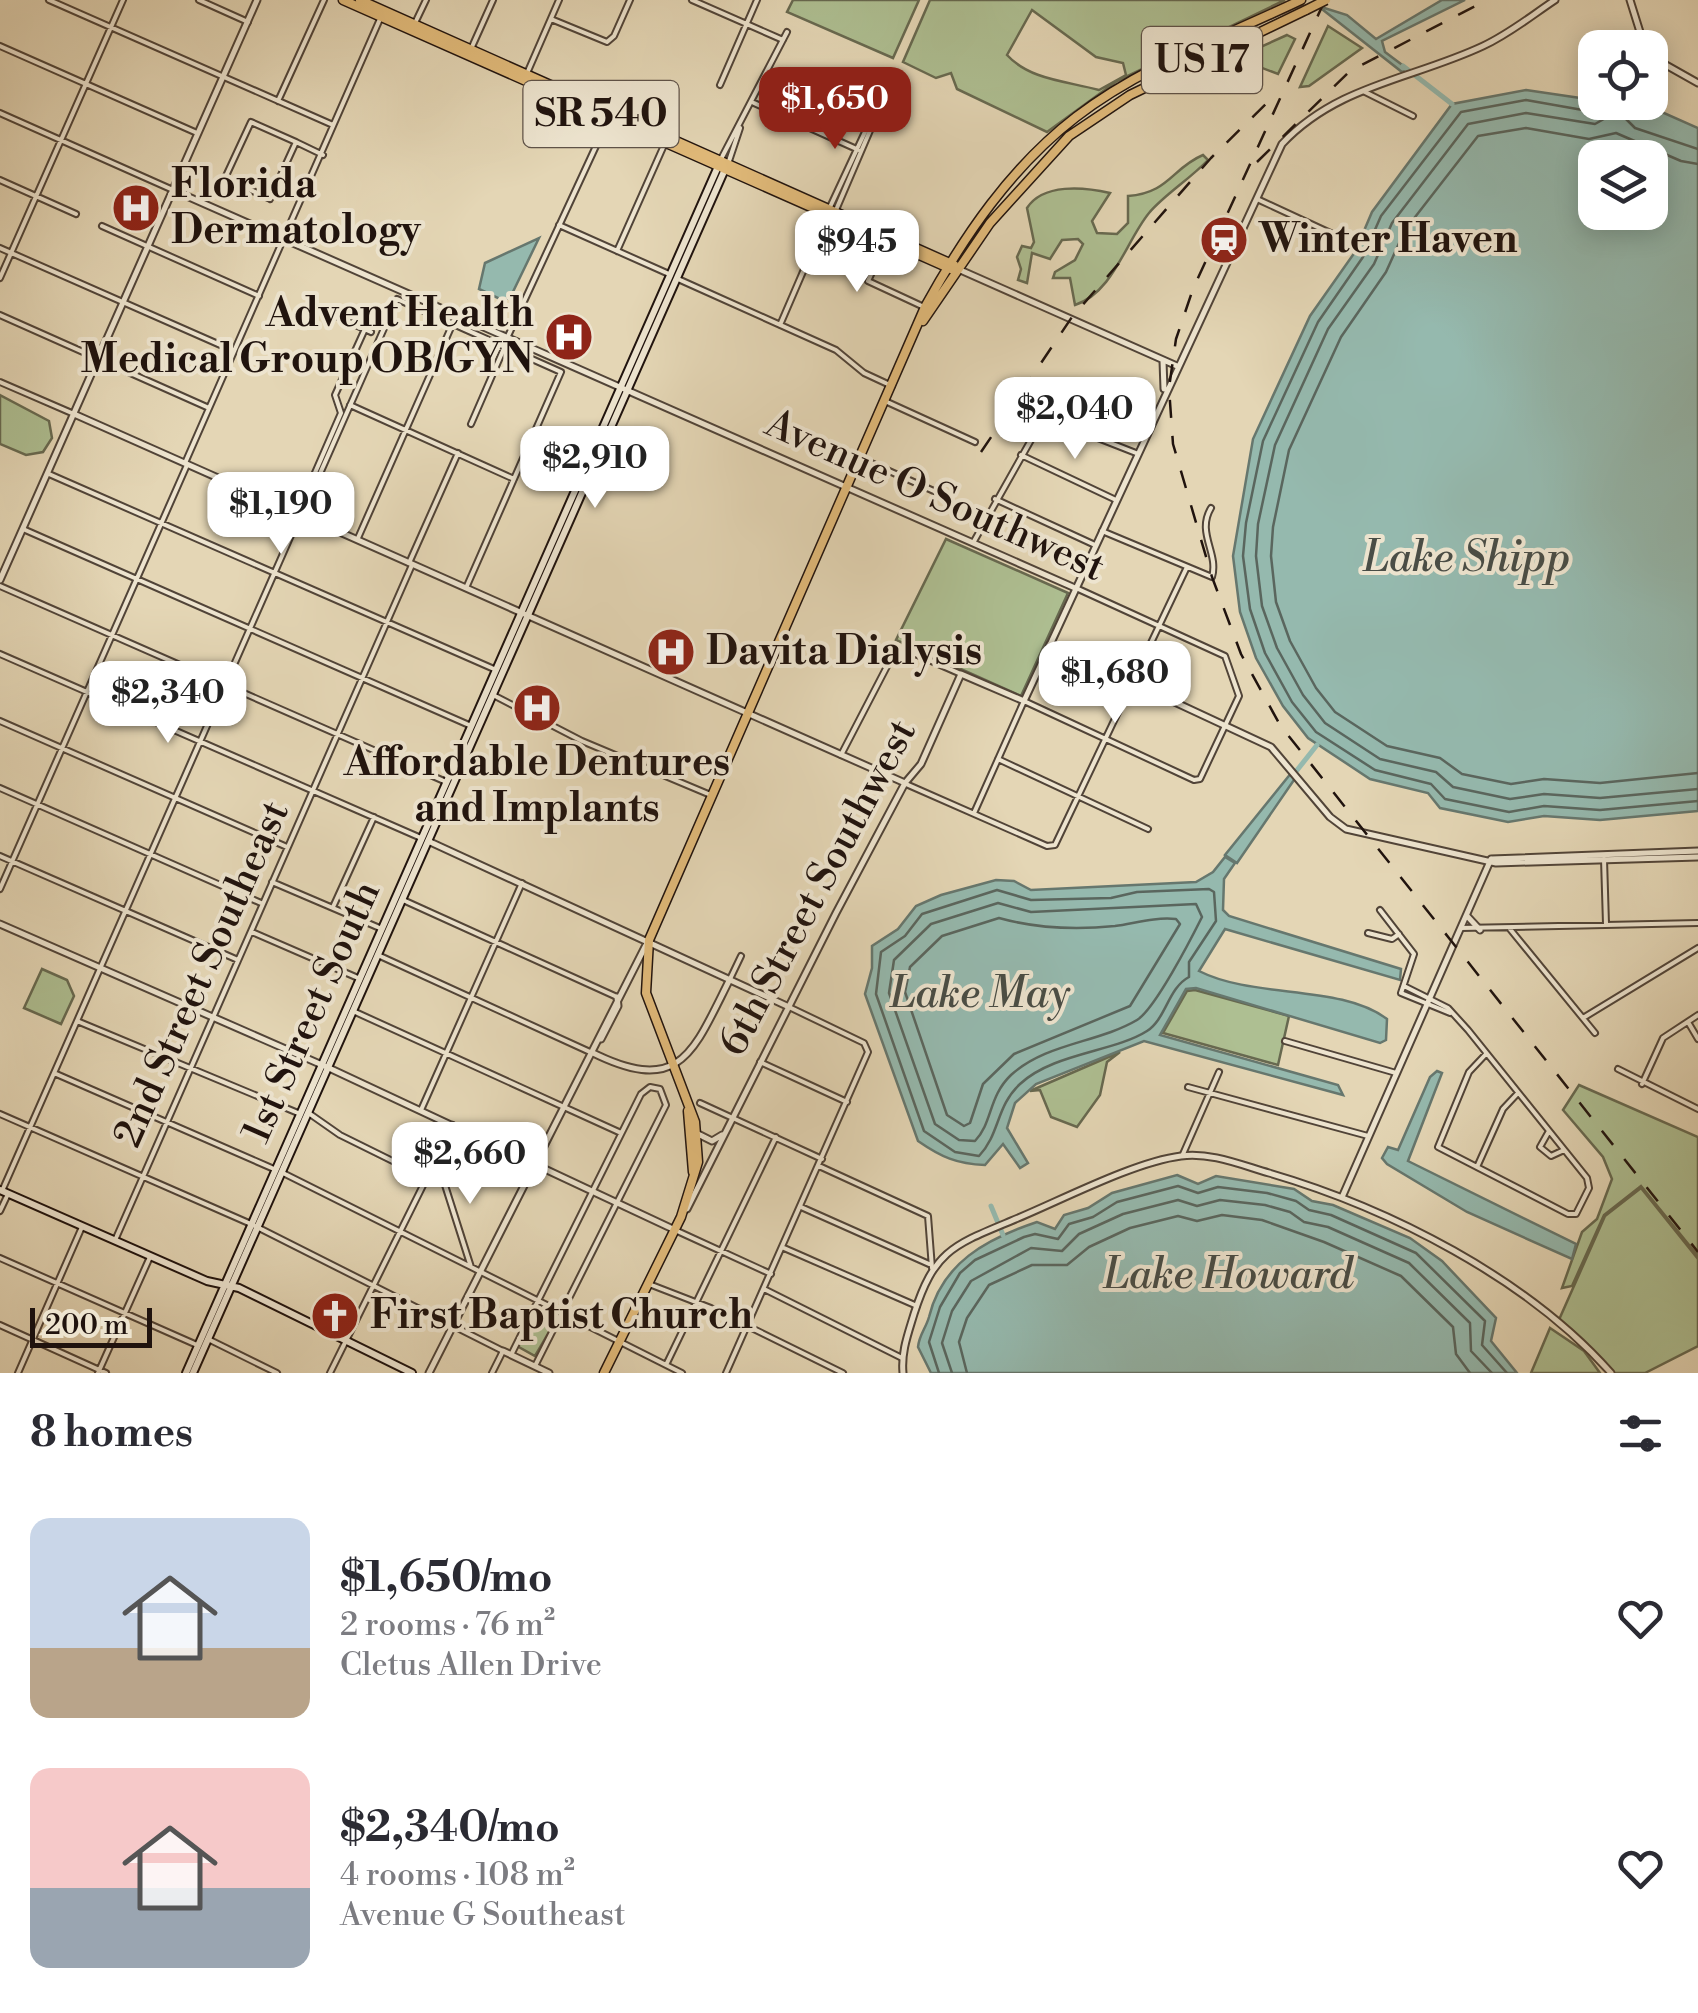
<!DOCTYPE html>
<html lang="en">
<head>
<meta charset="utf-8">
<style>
	body { margin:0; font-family:"Libre Bodoni",serif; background:#f2f2f3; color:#2b2b33; height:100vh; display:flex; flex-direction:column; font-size:38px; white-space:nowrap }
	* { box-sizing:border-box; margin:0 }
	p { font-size:32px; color:#7c7c81 }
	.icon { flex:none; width:55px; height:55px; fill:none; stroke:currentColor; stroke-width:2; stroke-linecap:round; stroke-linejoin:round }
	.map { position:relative; height:1373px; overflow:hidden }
	.drawer { display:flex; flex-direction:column; background:#fff; flex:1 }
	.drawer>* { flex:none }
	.controls { position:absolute; left:1578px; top:30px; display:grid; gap:20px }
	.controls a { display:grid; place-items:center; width:90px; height:90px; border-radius:20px; background:#fff; box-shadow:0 5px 25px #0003; font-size:50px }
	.scale { position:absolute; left:30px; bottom:25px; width:122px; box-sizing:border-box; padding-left:10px; border:5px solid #20130e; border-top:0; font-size:28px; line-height:35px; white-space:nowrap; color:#20130e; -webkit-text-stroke:8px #ede4cf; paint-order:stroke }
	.price { position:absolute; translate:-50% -85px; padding:0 22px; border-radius:20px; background:#fff; color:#222; font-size:32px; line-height:65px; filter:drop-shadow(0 2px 5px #0008) }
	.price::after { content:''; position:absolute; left:50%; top:60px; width:30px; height:22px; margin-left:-15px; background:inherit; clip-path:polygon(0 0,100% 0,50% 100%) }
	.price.current { background:#8f2418; color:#fff }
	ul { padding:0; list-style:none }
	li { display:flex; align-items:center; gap:30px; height:250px; padding:0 30px }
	li span { display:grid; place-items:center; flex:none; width:280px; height:200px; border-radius:20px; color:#555 }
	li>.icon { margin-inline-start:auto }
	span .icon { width:120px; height:120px; fill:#fffc; stroke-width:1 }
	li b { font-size:42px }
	h2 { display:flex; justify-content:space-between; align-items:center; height:120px; padding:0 30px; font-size:42px }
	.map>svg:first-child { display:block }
	.green { fill:#aebf92; stroke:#676950; stroke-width:2.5; fill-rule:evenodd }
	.water { fill:#95b9ae; stroke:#66776e; stroke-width:2.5; fill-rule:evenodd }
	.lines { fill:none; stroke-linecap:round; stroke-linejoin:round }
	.shore { stroke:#5a665e; stroke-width:2.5 }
	.canal { stroke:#95b9ae; stroke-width:5 }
	.minor-casing { stroke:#514438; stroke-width:8 }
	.tertiary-casing { stroke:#514438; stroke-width:9 }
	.secondary-casing { stroke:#20130e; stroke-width:10 }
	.primary-casing { stroke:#20130e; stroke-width:11 }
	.trunk-casing { stroke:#20130e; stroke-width:11 }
	.minor { stroke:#ede4cf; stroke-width:4 }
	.tertiary { stroke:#ede4cf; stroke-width:5 }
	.secondary { stroke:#ede4cf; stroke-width:6 }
	.primary { stroke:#e2bb7a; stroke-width:8 }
	.trunk { stroke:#e2bb7a; stroke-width:8 }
	.rail { stroke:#20130e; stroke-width:2.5; stroke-dasharray:18 18; stroke-linecap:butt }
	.trunk-bridge-casing { stroke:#20130e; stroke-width:11; stroke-linecap:butt }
	.trunk-bridge { stroke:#e2bb7a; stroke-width:8 }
	.labels { text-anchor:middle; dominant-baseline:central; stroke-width:8; stroke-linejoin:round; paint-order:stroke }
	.shield { fill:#ede4cf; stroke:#5e5248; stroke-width:2.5 }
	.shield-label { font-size:38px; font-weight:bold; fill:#20130e }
	.poi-label { font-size:40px; font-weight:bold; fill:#20130e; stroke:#ede4cf; text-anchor:start }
	.street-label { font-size:40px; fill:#20130e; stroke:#ede4cf }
	.water-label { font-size:42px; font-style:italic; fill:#494d46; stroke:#ede4cf }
</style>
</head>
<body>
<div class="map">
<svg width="1698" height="1373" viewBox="0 0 1698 1373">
	<rect width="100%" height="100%" fill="#e4d6b5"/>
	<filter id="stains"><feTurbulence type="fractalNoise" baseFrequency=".002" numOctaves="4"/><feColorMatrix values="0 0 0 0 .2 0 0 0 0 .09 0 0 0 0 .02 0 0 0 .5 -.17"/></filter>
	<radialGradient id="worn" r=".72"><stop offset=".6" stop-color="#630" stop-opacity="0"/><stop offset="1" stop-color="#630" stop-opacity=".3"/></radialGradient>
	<path class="green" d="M793,0h126l-26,58 -106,-46z
		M930,0h355l-168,81 -70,51 -90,-43 -6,-16 -15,5 -33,-16zM1032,10l64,47 27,6 3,12 -27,15c-33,-9 -69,-10 -92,-35z
		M1328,26l34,22 -53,38 -9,1z
		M1287,35l8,4 -17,35 -42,-16z
		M1203,155l5,5c-18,19 -44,35 -59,53 -23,28 -36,80 -74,92l-5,-27h-17l2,-6 20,-12 8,-16 -5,-5 -16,1 -12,19 -18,-6 -5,30 -9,-3 3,-11 -4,-12 5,-11 9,2 3,-6 -7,-34c16,-25 57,-21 83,-15l-18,28 5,12 20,1 11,-11v-27c41,-3 44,-28 75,-41z
		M0,395l49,26 3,17 -9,14 -17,3 -26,-11z
		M946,539l122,54 -47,103 -125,-56z
		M42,969l25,11 7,16 -13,28 -37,-16z
		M1195,990l94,26 -11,49 -115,-32 24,-42z
		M1120,1052l-13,10 -7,33 -23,32 -26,-10 -11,-27 -10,1z
		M1579,1085l119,52v119l-57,-70 -37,29 -32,71 -10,2 20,-56 15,-13 15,-40 -9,-22 -40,-47z
		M1641,1188l57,71v87l-53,27h-31l-56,-51 47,-106z
		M538,1305l20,12 -23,39 -18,-10z
		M1550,1328l34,23 16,22h-69z"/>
	<path class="water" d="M1442,0h23l-83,41 3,11 24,18 -7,2 -84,-66 29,9 29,24z
		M1526,90l129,19 43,19v683l-98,9 -56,-4 -36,6 -68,-14 -12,-15 -58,-14 -62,-41 -25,-32 -27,-48 -16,-46 -7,-56 20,-117 57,-123 45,-64 17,-40 80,-108zM1595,158h55v54h-55z
		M539,238l-29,60 -8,2 -23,-11 6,-26z
		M1292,772l4,5 -59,86 -12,-8z
		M1225,857l10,6 -11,16 -1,31 6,6 172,53 -1,11 -175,-51 -26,42c55,28 142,13 188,48l-1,21 -6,3 -184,-55 -10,1 -26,46 178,50 5,10 -199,-54 -108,43 -21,19 -8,25 21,35 -8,5 -17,-24 -18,21c-28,-1 -44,-8 -67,-24l-53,-147 7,-26v-22l26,-17 18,-23 25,-11 55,-15 18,1 17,9 165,-8 17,-10z
		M1437,1071l5,2 -34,88 168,83 -4,15 -105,-47 -80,-48 -5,-6 6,-11 10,3 32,-73z
		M1177,1175l21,9 18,-8 78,13 18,12 21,4 77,33 32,23 54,57 -5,23 26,32h-586l-13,-26c1,-12 8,-19 11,-30 13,-54 57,-78 108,-95l18,7 9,-14 24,-7 24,-15z"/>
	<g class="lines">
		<path class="shore" d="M1605,102l-11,10 -68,-12 -65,12 -80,104 -18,41 -45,65 -55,119 -17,82 -3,33 7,53 15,44 27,49 24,30 59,38 56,14 14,15 64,13 35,-6 56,4 98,-9
			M1698,149l-63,-21 -17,-17 -23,13 -69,-11 -58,11 -76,99 -18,41 -46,65 -53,116 -17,79 -2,32 6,50 15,42 26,47 22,28 55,36 56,13 17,15 57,12 34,-5 56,4 98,-9
			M1698,164l-17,-3 -65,-28 -27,6 -63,-11 -48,8 -73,94 -19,42 -45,65 -52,113 -16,77 -2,29 5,46 14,39 26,47 19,24 52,34 53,12 22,16 49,10 33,-5 56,4 98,-10
			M1209,889l5,3 2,29 -27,41v15c-21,11 -23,42 -42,54 -33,21 -94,22 -127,53 -24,22 -20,50 -41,72l-24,-4 -31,-21 -48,-137 5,-42 24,-16 17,-22 75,-24 34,10 80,-2 26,-6z
			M998,903l33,9 165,-8 6,13c-11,22 -47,92 -65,103 -39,23 -91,23 -126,55 -23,22 -18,47 -36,66l-16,-1 -24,-16 -46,-131 5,-33 37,-36z
			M999,918c36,10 77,12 116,8 21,-3 39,-9 61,-7l4,5 -50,82 -116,48 -31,30 -13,39 -6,3 -17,-11 -42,-123 5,-25 32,-31z
			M939,1373l-10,-31 11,-35 20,-34 15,-13 49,-23 11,-3 23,5 11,-15 24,-7 24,-15 61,-16 20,7 20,-6 49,6 29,8 13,9 22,5 85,38 69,68 -3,24 25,28
			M952,1373l-10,-30 10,-32 19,-30 60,-33 31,3 17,-17 44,-20 55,-14 19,6 23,-6 45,5 25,7 14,10 24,5 81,36 61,60 1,28 21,22
			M967,1373l-8,-31 8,-24 22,-33 43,-20h35l22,-18 41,-19 48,-12 19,5 25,-6 40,5 62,22 77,34 52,51 3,27 14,19"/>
		<path class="canal" d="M1403,66l49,38
			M1294,774l23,-29
			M991,1206l12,29"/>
		<g class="minor-casing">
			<path id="minor" d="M49,0l284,125
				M199,0l49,22
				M692,0l91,40
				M551,19l56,23 7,-6 16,-36
				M415,23l11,-23
				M0,46l197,87
				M471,49l22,-49
				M528,71l31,-71
				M720,85l37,-85
				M1365,92l48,24
				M278,101l46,-101
				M754,103l107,48
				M0,113l173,77
				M251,122l45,20 -26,57 -45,-21z
				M296,142l27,13
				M721,159l66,-127
				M729,161l11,-33
				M0,180l76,34
				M1257,199l82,38
				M830,207l41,-88
				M836,210l36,-84 -1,-7
				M559,225l110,49
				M102,226l157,70
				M886,242l-18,39 56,26
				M0,248l234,103
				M617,251l48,-108
				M0,278l123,-278
				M678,279l158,71 28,23 28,13
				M0,315l209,93
				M303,325l9,-20 59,27
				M780,325l47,-109
				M508,336l101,-218
				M0,382l74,32
				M885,401l90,41
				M350,405l164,74
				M471,424l34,-78
				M1021,455l95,45
				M860,458l85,38
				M185,463l195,-444
				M49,474l445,195
				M315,485l82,-186 164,73 -95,216
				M995,499l100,46
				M297,514l44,-101 -6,-18 30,-66
				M23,529l446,196
				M1102,531l110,46c7,-24 -16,-44 -1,-69
				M358,538l95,-215
				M973,543l71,-126 92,36
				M409,563l49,-110
				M0,586l444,195
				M0,654l421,184
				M495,696l87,45 131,55
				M0,721l287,126
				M841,755l54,-104 11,-1 55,24
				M998,759l150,70
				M906,784l141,62 8,-1 132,-278
				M0,788l261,115
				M974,813l50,-112 170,79 6,-1 39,-83 -14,-40 -149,-68
				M0,856l238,104
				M1604,859l2,65
				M272,882l110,47
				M0,889l187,-424
				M403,900l214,97
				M333,907l41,-90
				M1380,910l34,44 -13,39 49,20
				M1461,928l237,-5
				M1510,929l85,104
				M252,932l106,46
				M1368,933l24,6 7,-5
				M380,956l210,96
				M730,979l11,-23
				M1404,986l44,22 20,22 119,148 2,10 -13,26h-8l-130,-67 31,-75 17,-18
				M353,1011l268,122
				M1583,1018l115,-70
				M77,1021l221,92
				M1688,1022l10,17
				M1285,1041l111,32
				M760,1062l87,40
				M1618,1069l80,40
				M54,1073l220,96
				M1642,1084l21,-46 35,-23
				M1188,1087l180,49
				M700,1103l122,56
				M421,1110l101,-227
				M0,1114l251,110 252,127 -11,22
				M310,1114l30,21 87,43
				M1549,1131l-9,16 11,9 13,-6
				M1183,1154l36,-82
				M437,1160l34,107 211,106
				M819,1166l109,50 4,52
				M1477,1167l26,-58 15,-16
				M283,1173l188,94
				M2,1191l298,-676
				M801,1207l128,57
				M0,1211l8,-17
				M675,1230l96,44
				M116,1238l296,-673
				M784,1248l133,58
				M0,1258l197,87
				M649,1284l62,24 132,65
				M764,1289l138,69
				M0,1325l106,48
				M210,1340l67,33
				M511,1355l130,-261 9,-7 10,2 6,16 -131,261
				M666,1365l110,-228
				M18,1373l64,-146
				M98,1373l52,-116
				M330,1373l123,-248
				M726,1373l142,-321 -4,-9 -75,-36"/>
		</g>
		<g class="tertiary-casing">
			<path id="tertiary" d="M1630,0l15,48
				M1650,56l48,27
				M173,190l902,398
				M958,269l219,97
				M1163,361l1,28
				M74,414l831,369
				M0,580l257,-580
				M1050,644l221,103 59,70 16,12 150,34 202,-6
				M428,841l361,166
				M1491,859l207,-8
				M1467,916l13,14
				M0,924l329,144 346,162
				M601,1039l17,-33 -1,-9
				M591,1052c90,45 102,0 139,-73
				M698,1134l14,7 10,-6
				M1343,1195l148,-336
				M687,1209l149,-296 69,-130 16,-19 40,-90 63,27 258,-557c55,-59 131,-65 201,-98 26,-12 48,-30 72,-46
				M503,1351l46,22
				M429,1373l218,-430
				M903,1373c-2,-21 5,-39 11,-59 20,-63 39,-69 97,-93 47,-19 122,-59 170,-65 30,-4 60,9 88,17 120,35 258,105 342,200"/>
		</g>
		<g class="secondary-casing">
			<path id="secondary" d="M0,1190l207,91 32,7 173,85
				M186,1373l534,-1211
				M193,1373l533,-1206"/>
		</g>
		<g class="primary-casing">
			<path id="primary" d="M343,0l608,269
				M360,0l594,265"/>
		</g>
		<g class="trunk-casing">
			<path id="trunk" d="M923,321l67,-98 79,-87 61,-41 176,-85
				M688,1111l5,61
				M604,1373l77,-156 17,-55 -3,-40 -49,-129 3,-53 276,-633c39,-71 86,-140 151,-190 66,-51 150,-81 225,-117"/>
		</g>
		<use href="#minor" class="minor"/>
		<use href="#tertiary" class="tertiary"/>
		<use href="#secondary" class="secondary"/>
		<use href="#primary" class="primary"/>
		<use href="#trunk" class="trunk"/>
		<path class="rail" d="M1325,0l-132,289 -17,50 -7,49 4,56 39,133 29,77 39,71 418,527
			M1257,162l93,-91 137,-71
			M981,452l91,-135 139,-159 61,-60"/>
		<g class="trunk-bridge-casing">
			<path id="trunk-bridge" d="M1306,10l20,-10"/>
		</g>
		<use href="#trunk-bridge" class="trunk-bridge"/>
	</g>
	<defs>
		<g id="hospital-disc" transform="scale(2.5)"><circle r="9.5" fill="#8f2418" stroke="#ede4cf"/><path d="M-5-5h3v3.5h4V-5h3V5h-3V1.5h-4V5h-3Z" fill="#fff"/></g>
		<g id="station-disc" transform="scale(2.5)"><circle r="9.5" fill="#8f2418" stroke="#ede4cf"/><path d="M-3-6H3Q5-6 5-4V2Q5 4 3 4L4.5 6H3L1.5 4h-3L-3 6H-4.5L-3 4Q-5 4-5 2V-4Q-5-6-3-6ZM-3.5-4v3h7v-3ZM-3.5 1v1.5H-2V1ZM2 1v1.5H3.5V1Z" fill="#fff"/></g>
		<g id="church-disc" transform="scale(2.5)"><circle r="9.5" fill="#8f2418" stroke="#ede4cf"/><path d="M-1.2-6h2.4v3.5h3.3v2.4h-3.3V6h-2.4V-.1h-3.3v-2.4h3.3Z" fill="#fff"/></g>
	</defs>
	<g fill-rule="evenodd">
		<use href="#hospital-disc" x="136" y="208"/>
		<use href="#station-disc" x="1224" y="240"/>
		<use href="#hospital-disc" x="569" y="337"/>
		<use href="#hospital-disc" x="671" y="652"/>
		<use href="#hospital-disc" x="537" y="708"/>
		<use href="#church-disc" x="335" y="1316"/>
	</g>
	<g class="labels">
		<g class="shield">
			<rect x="1142" y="27" width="120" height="66" rx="8"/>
			<rect x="523.5" y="81" width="155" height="66" rx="8"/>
		</g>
		<g class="shield-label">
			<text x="1202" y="60">US 17</text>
			<text x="601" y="114">SR 540</text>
		</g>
		<g class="poi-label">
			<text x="171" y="185">Florida<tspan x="171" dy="46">Dermatology</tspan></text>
			<text x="1259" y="240">Winter Haven</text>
			<text x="534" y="314" text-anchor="end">Advent Health<tspan x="534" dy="46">Medical Group OB/GYN</tspan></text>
			<text x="706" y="652">Davita Dialysis</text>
			<text x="537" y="763" text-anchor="middle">Affordable Dentures<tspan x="537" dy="46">and Implants</tspan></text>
			<text x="370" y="1316">First Baptist Church</text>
		</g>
		<g class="street-label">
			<text transform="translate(935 496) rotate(24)">Avenue O Southwest</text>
			<text transform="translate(818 888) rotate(-62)">6th Street Southwest</text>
			<text transform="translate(202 974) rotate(-66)">2nd Street Southeast</text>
			<text transform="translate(312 1012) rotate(-66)">1st Street South</text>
		</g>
		<g class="water-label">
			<text x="1467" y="558">Lake Shipp</text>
			<text x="980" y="994">Lake May</text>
			<text x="1228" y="1275">Lake Howard</text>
		</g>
	</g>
	<rect width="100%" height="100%" filter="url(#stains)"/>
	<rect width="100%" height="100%" fill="url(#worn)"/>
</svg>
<div class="controls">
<a><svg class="icon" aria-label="locate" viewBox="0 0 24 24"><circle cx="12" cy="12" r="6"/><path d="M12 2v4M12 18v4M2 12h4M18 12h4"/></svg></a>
<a><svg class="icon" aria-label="layers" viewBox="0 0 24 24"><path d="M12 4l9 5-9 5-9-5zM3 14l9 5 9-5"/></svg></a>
</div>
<div class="scale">200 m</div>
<b class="price current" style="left:835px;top:152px">$1,650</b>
<b class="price" style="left:857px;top:295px">$945</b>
<b class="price" style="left:1075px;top:462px">$2,040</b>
<b class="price" style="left:595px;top:511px">$2,910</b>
<b class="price" style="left:281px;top:557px">$1,190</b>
<b class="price" style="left:1115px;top:726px">$1,680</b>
<b class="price" style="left:168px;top:746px">$2,340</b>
<b class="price" style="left:470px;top:1207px">$2,660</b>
</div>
<section class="drawer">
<h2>8 homes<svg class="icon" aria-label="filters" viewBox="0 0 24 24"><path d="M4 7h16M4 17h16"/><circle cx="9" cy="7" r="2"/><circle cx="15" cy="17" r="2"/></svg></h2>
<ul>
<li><span style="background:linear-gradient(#c9d6e8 65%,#b9a48a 0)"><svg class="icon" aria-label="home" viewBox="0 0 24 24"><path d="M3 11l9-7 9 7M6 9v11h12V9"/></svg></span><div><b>$1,650/mo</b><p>2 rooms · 76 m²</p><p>Cletus Allen Drive</p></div><svg class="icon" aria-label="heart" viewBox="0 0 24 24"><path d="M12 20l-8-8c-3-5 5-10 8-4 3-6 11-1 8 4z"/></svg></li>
<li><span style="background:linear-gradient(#f6c9c9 60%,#9aa5b1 0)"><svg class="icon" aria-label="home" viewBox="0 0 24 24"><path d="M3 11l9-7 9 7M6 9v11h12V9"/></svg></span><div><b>$2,340/mo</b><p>4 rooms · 108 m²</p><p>Avenue G Southeast</p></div><svg class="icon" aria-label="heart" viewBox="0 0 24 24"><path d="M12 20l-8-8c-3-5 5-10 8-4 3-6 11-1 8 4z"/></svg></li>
</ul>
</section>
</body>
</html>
